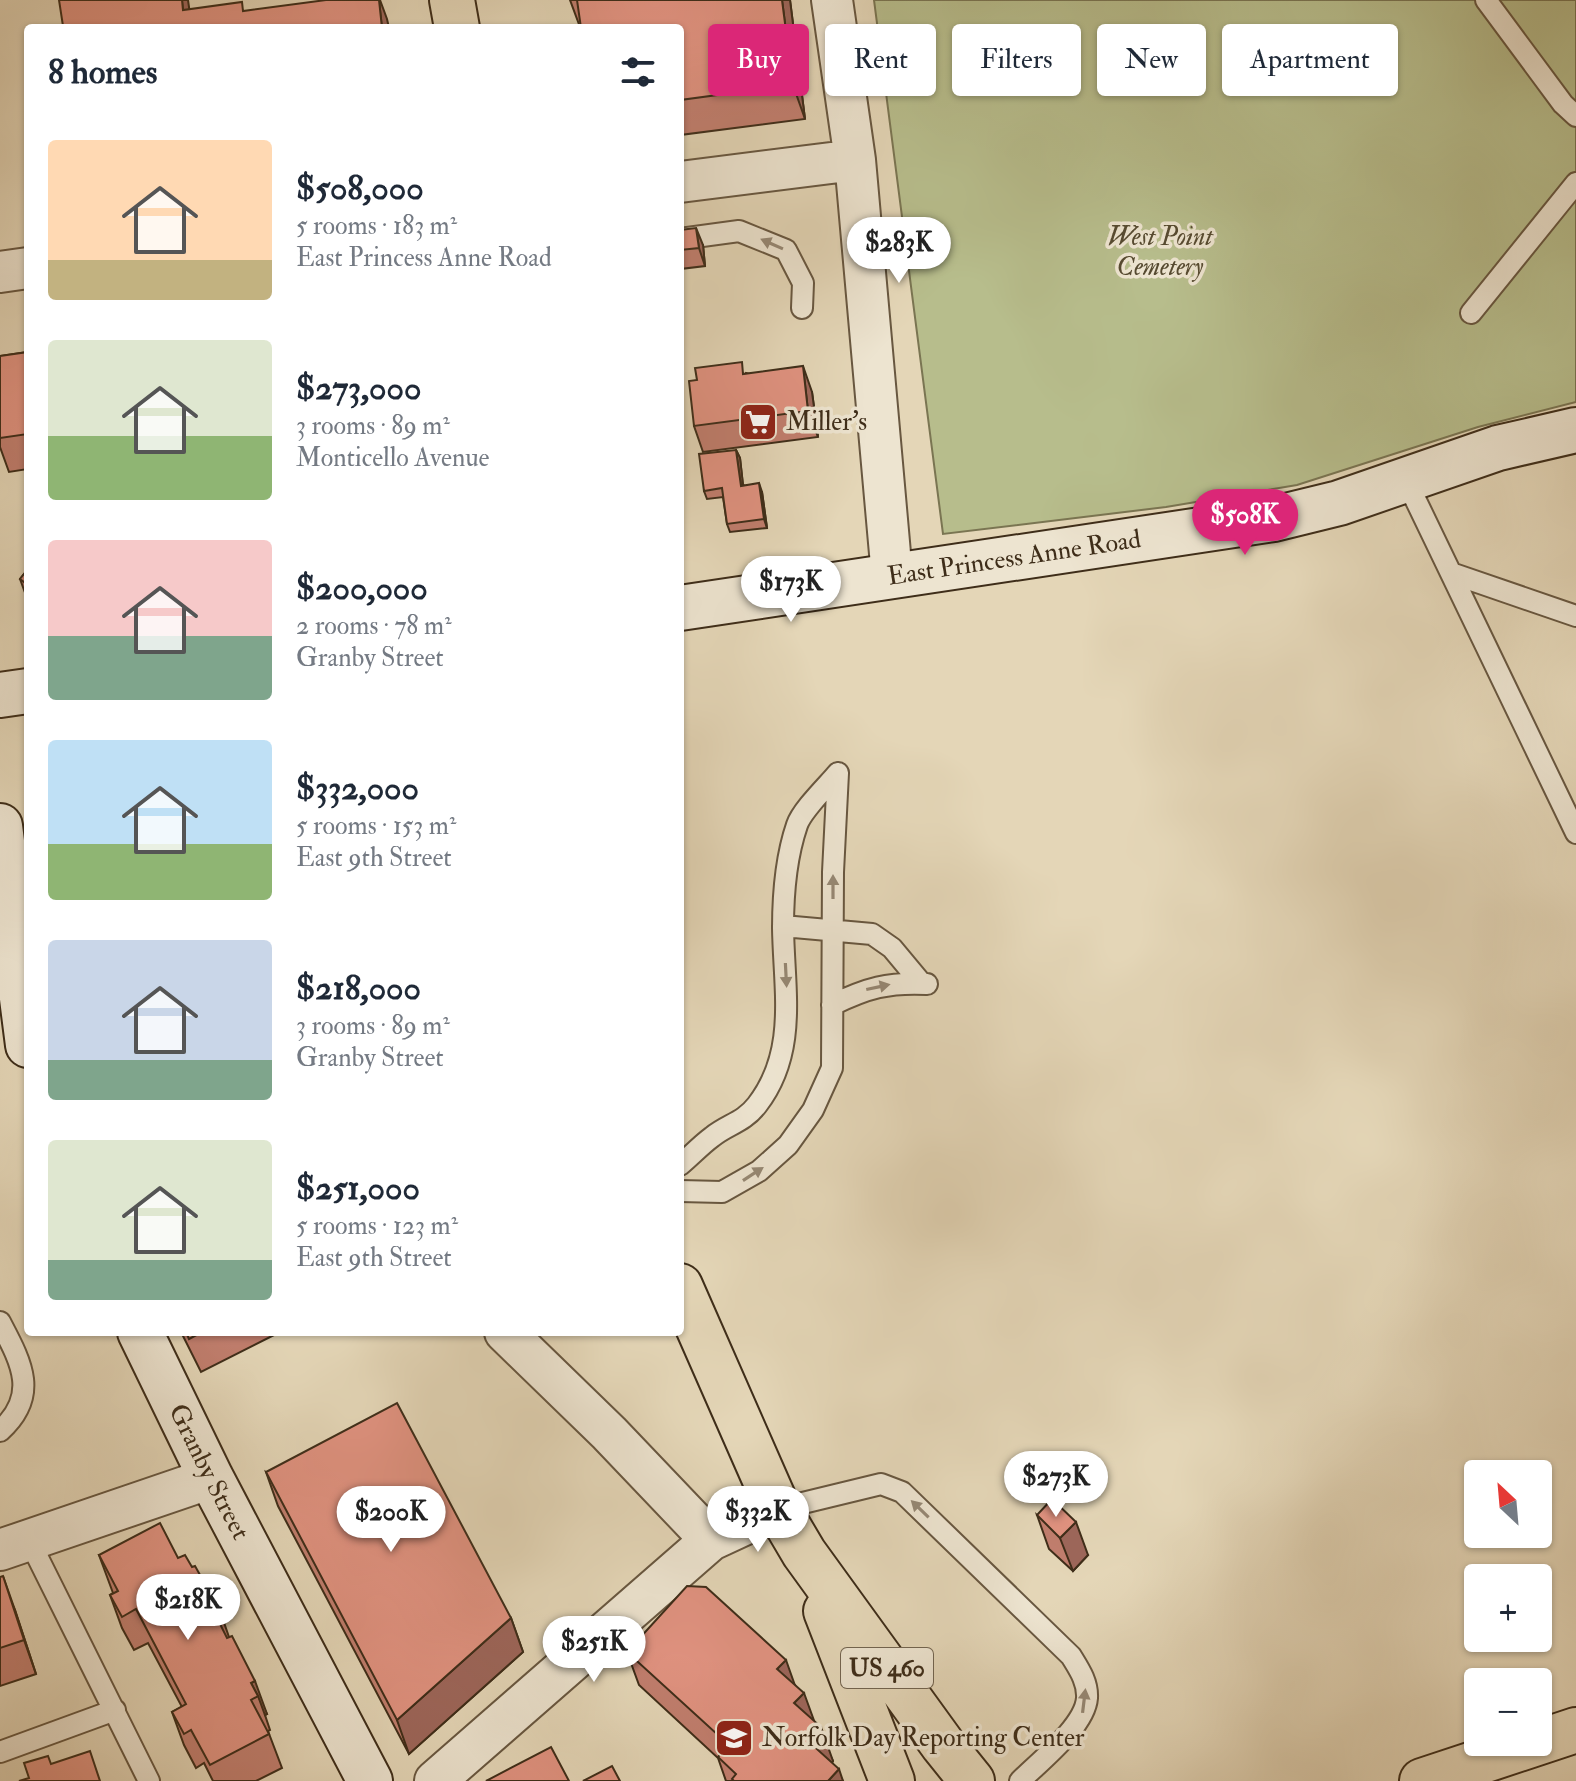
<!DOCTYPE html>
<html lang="en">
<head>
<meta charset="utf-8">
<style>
	body { margin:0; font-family:"IM FELL Double Pica",serif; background:#f6f6f7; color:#1f2937; height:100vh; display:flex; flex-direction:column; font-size:30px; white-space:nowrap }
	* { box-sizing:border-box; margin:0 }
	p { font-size:26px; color:#747a83 }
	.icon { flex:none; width:44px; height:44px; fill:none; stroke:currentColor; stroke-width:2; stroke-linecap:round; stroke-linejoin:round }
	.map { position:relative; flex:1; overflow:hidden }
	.drawer { position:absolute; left:24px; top:24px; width:660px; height:1312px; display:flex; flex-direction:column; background:#fff; border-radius:8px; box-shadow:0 2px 6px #0004 }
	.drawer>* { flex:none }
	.banner { position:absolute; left:708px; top:24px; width:748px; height:72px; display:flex; gap:16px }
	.needle { width:52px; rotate:334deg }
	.fabs { position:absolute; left:1464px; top:1460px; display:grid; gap:16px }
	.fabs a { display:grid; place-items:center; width:88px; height:88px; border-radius:8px; background:#fff; box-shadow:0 2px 6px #0004; font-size:40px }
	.price { position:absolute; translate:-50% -68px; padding:0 18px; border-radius:28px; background:#fff; color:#222; font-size:26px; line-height:52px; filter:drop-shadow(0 2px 4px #0008) }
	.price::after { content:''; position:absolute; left:50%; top:48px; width:24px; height:18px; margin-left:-12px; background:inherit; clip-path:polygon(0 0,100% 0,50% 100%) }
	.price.active { background:#db2777; color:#fff }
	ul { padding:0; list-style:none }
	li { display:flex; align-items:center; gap:24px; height:200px; padding:0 24px }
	li span { display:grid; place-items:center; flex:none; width:224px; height:160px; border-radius:8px; color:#555 }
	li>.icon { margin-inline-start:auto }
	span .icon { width:96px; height:96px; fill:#fffc; stroke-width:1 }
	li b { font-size:34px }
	h2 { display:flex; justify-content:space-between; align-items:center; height:96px; padding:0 24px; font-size:34px }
	.tag { padding:0 28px; border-radius:8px; background:#fff; box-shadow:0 2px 6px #0004; font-size:28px; line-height:72px }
	.tag.active { background:#db2777; color:#fff }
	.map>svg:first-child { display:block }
	.green { fill:#b7bd8c; stroke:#7a7552; stroke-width:2 }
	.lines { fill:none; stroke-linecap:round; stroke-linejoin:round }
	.lane-casing { stroke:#685740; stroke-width:24 }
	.street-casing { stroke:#685740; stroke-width:44 }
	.secondary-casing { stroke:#3e2d19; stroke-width:48 }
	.primary-casing { stroke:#3e2d19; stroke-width:48 }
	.lane { stroke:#ede4d0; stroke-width:20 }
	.street { stroke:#ede4d0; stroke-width:40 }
	.secondary { stroke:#ede4d0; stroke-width:44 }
	.primary { stroke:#e4d6b7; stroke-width:44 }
	.wall { fill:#c17e6e; stroke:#3e2d19; stroke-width:2 }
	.shaded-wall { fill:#9d665a; stroke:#3e2d19; stroke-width:2 }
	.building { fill:#e09280; stroke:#3e2d19; stroke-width:2 }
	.oneway { fill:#968874 }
	.labels { text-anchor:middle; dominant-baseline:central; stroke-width:7; stroke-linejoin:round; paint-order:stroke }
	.shield { fill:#ede4d0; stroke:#726450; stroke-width:2 }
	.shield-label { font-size:24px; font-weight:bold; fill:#3e2d19 }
	.park-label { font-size:26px; font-style:italic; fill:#564a30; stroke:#ede4d0 }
	.poi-label { font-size:26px; fill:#3e2d19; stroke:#ede4d0; text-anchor:start }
	.street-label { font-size:26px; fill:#3e2d19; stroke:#ede4d0 }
</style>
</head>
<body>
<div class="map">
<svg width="1576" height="1781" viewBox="0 0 1576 1781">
	<rect width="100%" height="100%" fill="#e4d6b7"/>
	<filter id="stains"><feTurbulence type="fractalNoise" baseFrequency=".0025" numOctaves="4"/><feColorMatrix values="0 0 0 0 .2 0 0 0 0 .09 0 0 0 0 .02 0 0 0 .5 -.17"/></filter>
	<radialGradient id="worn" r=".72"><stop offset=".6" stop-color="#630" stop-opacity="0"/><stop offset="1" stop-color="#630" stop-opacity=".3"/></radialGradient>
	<path class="green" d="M874,0h702v402l-98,25 -181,58 -131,22 -223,27z"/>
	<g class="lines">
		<g class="lane-casing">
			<path id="lane" d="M1486,0l77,104 13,12
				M680,239l59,-8 47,19 17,33 -1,25
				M1471,313l105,-130
				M1406,480l170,353
				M1451,573l125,43
				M783,926l89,8 20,14 30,36
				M832,1005c35,-17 56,-23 95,-21
				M680,1165c11,-9 21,-20 32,-28 16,-13 31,-14 45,-32 41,-53 27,-114 26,-177 0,-32 3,-71 14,-103 5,-15 30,-39 41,-52
				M680,1191l42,1 37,-21 29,-26 25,-35 19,-42 1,-196 5,-99
				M0,1322c21,40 40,73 0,109
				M778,1509l103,-25 21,8 169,164c8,13 17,26 16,42 -2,28 -47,63 -67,83
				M29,1540l120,241
				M0,1752l115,-42"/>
		</g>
		<g class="street-casing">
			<path id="street" d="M832,0l23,160 37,416
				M680,182l175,-22
				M0,272l28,-4
				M505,1332l104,101 102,107
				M0,1550l211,-72
				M435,1781l276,-241 67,-31"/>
		</g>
		<g class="secondary-casing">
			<g id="secondary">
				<path id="s1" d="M680,608l594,-89 65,-16 159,-55 78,-18"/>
				<path d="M0,695l28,-4"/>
				<path d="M0,826l28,219"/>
				<path id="s2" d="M140,1332l71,146 159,303"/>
			</g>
		</g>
		<g class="primary-casing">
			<path id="primary" d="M452,0l5,28
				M680,1286l98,223 26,44 139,192 29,36
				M826,1611l66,170
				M1422,1781l154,-51"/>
		</g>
		<use href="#lane" class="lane"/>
		<use href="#street" class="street"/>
		<use href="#secondary" class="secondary"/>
		<use href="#primary" class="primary"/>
	</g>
	<path class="wall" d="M570,0h220l15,119 -125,16v-107l-100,-1z
		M680,230l23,15 2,21 -25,3z
		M28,352v117l-19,3 -9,-25v-91z
		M746,373l66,19 6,45 -115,15 -9,-26z
		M736,450l4,8 3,27 19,7 5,36 -37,4 -3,-8 -4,-27 -16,2 -3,-8z
		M28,569v32l-8,-22z
		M181,1332h99l-79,40z
		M266,1472l245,146 12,34 -114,102 -131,-248z
		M1037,1515l51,40 -15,16 -24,-22z
		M99,1555l79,3 14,9 28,44 9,26 38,77 -2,1 5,15 -2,1 14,37 -26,13h-43l-9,-18 -8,5 -12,-23 -12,-33 10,-5 -34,-64 -14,7 -12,-22 -12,-33 3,-2z
		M0,1577l15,33 21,64 -36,12z
		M627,1652l168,33 38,76 -1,2 11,18h-117l-8,-23 -79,-73z"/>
	<path class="shaded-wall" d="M182,0h6l4,28 -9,-18z
		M379,0h1l7,19 2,9h-7z
		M782,0h8l15,119 -12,-34z
		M696,228l7,17 2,21 -6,-18z
		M803,366l9,26 6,45 -10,-26z
		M736,450l4,8 4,36 -3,-8z
		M759,483l3,9 5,36 -3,-9z
		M1076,1522l12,33 -15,16 -13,-33z
		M3,1576l12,34 21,64 -12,-34z
		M511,1618l12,34 -114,102 -12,-34z
		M786,1660l12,34 -21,-25z
		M255,1681l12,33 -2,1 -7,-19 -7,-13z
		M804,1693l12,33 -22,-23z
		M821,1727l12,34 -13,14 -12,-34z
		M839,1769l4,12h-15z"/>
	<path class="building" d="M59,0h123l1,10 59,-8 1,9 83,-11h53l3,28h-336l17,-2z
		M577,0h205l11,85 -113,15v-72h-99z
		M696,228l3,20 -19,2v-20z
		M28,352v82l-28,4v-82z
		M742,362l1,12 60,-8 5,45 -114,15 -5,-45 8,-1 -2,-12z
		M736,450l5,36 18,-3 5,36 -37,5 -5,-36 -18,3 -5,-37z
		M28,569v16l-8,-6z
		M186,1332h16l-13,7z
		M397,1403l114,215 -114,102 -131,-248z
		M1052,1499l24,23 -16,16 -23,-23z
		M160,1523l18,35 7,-3 7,12 3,-1 25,45 -5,3 12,24 5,-2 23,45 -4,2 7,13 -7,4 18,34 -59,31 -19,-35 -7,4 -12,-22 14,-8 -50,-95 -14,8 -12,-22 8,-4 -19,-36z
		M3,1576l21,64 -24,8v-71z
		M687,1586l19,1 80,73 -9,9 27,24 -10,10 27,24 -13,14 31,28 -11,12h-94l-2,-2 4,-5 -18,-17 11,-12 -102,-93z
		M551,1747l18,34h-83z
		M90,1751l10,30h-81l10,-3 -5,-15 24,-7 3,8z
		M612,1766l8,15h-37z"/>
	<defs><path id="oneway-solid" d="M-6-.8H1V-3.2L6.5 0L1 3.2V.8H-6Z" transform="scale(2)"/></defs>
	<g class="oneway">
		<use href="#oneway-solid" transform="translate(772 244) rotate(-156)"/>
		<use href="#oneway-solid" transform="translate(833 887) rotate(-90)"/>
		<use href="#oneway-solid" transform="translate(786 975) rotate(87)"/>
		<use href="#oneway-solid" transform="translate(878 987) rotate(-12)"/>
		<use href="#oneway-solid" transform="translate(753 1174) rotate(-33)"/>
		<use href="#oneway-solid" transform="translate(920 1509) rotate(-136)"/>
		<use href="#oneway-solid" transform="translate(1084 1701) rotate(-83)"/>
	</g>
	<defs>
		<g id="supermarket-square" transform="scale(2)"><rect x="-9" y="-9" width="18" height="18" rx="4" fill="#8f2418" stroke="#ede4d0"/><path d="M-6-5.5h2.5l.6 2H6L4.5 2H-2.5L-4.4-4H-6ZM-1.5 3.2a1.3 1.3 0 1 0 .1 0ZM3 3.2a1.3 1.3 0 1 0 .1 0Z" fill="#fff"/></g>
		<g id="school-square" transform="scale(2)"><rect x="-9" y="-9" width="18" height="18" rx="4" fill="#8f2418" stroke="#ede4d0"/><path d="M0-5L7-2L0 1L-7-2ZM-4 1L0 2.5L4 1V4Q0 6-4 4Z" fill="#fff"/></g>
	</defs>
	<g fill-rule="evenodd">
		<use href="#supermarket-square" x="758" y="422"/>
		<use href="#school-square" x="734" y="1738"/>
	</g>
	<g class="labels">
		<rect class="shield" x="841" y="1648" width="92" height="40" rx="6"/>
		<g class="shield-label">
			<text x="887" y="1668">US 460</text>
		</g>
		<g class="park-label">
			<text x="1160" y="237">West Point<tspan x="1160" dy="30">Cemetery</tspan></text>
		</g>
		<g class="poi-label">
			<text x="786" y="422">Miller's</text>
			<text x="762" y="1738">Norfolk Day Reporting Center</text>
		</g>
		<g class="street-label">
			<text stroke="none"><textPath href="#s1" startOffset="338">East Princess Anne Road</textPath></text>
			<text stroke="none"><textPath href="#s2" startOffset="156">Granby Street</textPath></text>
		</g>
	</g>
	<rect width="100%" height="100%" filter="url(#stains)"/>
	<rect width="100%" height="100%" fill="url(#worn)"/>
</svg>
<div class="fabs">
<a><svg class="needle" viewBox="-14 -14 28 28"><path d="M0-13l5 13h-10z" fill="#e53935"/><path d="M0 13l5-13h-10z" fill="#747a83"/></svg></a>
<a>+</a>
<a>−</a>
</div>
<b class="price" style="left:899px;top:285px">$283K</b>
<b class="price active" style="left:1245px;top:557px">$508K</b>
<b class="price" style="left:791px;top:624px">$173K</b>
<b class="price" style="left:1056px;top:1519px">$273K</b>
<b class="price" style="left:391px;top:1554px">$200K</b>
<b class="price" style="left:758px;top:1554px">$332K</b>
<b class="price" style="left:188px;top:1642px">$218K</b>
<b class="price" style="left:594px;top:1684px">$251K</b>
<div class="banner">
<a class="tag active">Buy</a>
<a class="tag">Rent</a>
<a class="tag">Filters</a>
<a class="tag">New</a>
<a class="tag">Apartment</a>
</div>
<section class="drawer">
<h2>8 homes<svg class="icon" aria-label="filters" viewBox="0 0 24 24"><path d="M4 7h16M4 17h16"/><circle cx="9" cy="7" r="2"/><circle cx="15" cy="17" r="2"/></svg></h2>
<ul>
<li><span style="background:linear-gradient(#ffd9b3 75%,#c2b280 0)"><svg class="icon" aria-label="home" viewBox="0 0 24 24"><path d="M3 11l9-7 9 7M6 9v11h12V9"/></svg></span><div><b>$508,000</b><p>5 rooms · 183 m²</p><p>East Princess Anne Road</p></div></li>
<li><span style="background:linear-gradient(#dfe7d0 60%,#8fb573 0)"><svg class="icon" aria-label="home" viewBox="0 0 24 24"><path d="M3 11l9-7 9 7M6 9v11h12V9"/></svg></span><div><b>$273,000</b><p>3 rooms · 89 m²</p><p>Monticello Avenue</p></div></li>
<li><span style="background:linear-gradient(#f6c9c9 60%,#7fa58c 0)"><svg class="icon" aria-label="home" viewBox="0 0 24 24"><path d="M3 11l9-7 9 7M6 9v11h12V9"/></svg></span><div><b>$200,000</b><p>2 rooms · 78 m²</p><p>Granby Street</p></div></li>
<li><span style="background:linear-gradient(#bfe0f5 65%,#8fb573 0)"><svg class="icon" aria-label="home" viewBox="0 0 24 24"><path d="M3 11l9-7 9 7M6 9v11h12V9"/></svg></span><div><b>$332,000</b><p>5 rooms · 153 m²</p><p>East 9th Street</p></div></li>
<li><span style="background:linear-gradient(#c9d6e8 75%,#7fa58c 0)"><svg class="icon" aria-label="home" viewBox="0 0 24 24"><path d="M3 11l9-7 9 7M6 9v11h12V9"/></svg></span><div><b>$218,000</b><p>3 rooms · 89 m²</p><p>Granby Street</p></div></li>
<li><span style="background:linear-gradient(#dfe7d0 75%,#7fa58c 0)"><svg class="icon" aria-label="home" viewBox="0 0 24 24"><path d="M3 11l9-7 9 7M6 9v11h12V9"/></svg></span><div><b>$251,000</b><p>5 rooms · 123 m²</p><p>East 9th Street</p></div></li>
</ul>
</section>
</div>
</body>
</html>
